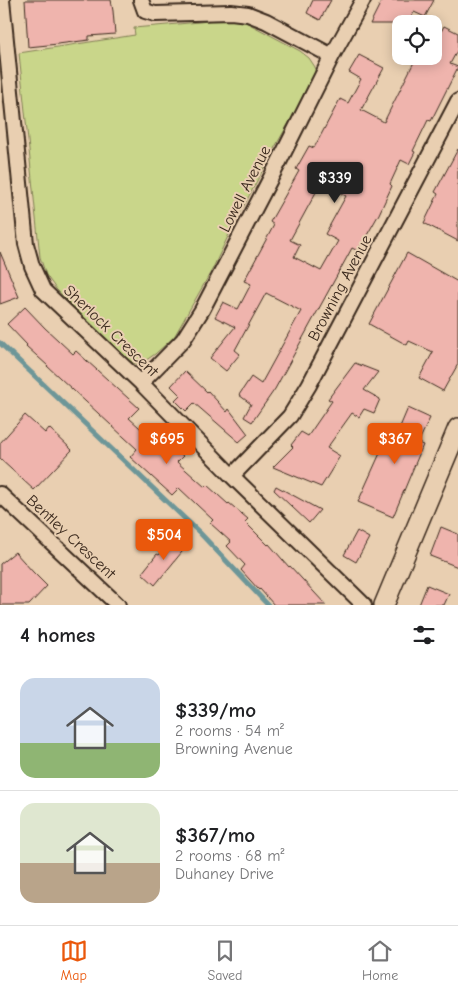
<!DOCTYPE html>
<html lang="en">
<head>
<meta charset="utf-8">
<style>
	body { margin:0; font-family:"Comic Neue",sans-serif; background:#f6f6f6; color:#202124; height:100vh; display:flex; flex-direction:column; font-size:19px; white-space:nowrap }
	* { box-sizing:border-box; margin:0 }
	p { font-size:16px; color:#757577 }
	.icon { flex:none; width:28px; height:28px; fill:none; stroke:currentColor; stroke-width:2; stroke-linecap:round; stroke-linejoin:round }
	.map { position:relative; height:605px; overflow:hidden }
	.drawer { display:flex; flex-direction:column; background:#fff; flex:1 }
	.drawer>* { flex:none }
	.tools { position:absolute; left:392px; top:15px; display:grid; gap:10px }
	.tools a { display:grid; place-items:center; width:50px; height:50px; border-radius:10px; background:#fff; box-shadow:0 2px 12px #0003; font-size:25px }
	.price { position:absolute; translate:-50% -42px; padding:0 11px; border-radius:5px; background:#ea580c; color:#fff; font-size:16px; line-height:32px; filter:drop-shadow(0 1px 2px #0008) }
	.price::after { content:''; position:absolute; left:50%; top:30px; width:15px; height:11px; margin-left:-8px; background:inherit; clip-path:polygon(0 0,100% 0,50% 100%) }
	.price.active { background:#222; color:#fff }
	ul { padding:0; list-style:none }
	li { display:flex; align-items:center; gap:15px; height:125px; padding:0 20px }
	li+li { border-top:1px solid #e0e0e0 }
	li span { display:grid; place-items:center; flex:none; width:140px; height:100px; border-radius:15px; color:#555 }
	li>.icon { margin-inline-start:auto }
	span .icon { width:60px; height:60px; fill:#fffc; stroke-width:1 }
	li b { font-size:21px }
	h2 { display:flex; justify-content:space-between; align-items:center; height:60px; padding:0 20px; font-size:21px }
	.tabs { display:flex; justify-content:space-around; align-items:center; height:70px; border-top:1px solid #e0e0e0; background:#fff; font-size:14px; color:#757577 }
	.tabs a { display:grid; justify-items:center; gap:2px }
	.tabs .active { color:#ea580c }
	.map>svg:first-child { display:block }
	.green { fill:#c9d68a; stroke:#828054 }
	.lines { fill:none; stroke-linecap:round; stroke-linejoin:round }
	.stream { stroke:#6d9698; stroke-width:5 }
	.building { fill:#efb4ad; stroke:#3b2a1e; fill-rule:evenodd }
	.street-casing { stroke:#3b2a1e; stroke-width:18 }
	.secondary-casing { stroke:#3b2a1e; stroke-width:22 }
	.street { stroke:#e9cfb1; stroke-width:14 }
	.secondary { stroke:#e9cfb1; stroke-width:19 }
	.labels { text-anchor:middle; dominant-baseline:central; stroke-width:4; stroke-linejoin:round; paint-order:stroke }
	.street-label { font-size:16px; fill:#3b2a1e; stroke:#e9cfb1 }
</style>
</head>
<body>
<div class="map">
<svg width="458" height="605" viewBox="0 0 458 605">
	<rect width="100%" height="100%" fill="#e9cfb1"/>
	<filter id="ink" filterUnits="userSpaceOnUse"><feTurbulence type="fractalNoise" baseFrequency=".02" numOctaves="2"/><feDisplacementMap in="SourceGraphic" scale="10" xChannelSelector="R" yChannelSelector="G"/><feConvolveMatrix kernelMatrix="1 2 1 2 8 2 1 2 1" color-interpolation-filters="sRGB"/></filter>
	<g filter="url(#ink)">
		<path class="green" d="M226,18l14,1 60,32 9,7 6,9v6l-5,13 -35,61 -43,81 -20,42 -38,67 -19,17 -10,7 -9,3 -15,-8 -65,-67 -10,-14 -6,-18 -21,-204 116,-18 -1,-7 66,-6z"/>
		<g class="lines">
			<path class="stream" d="M0,343l200,190 68,72"/>
		</g>
		<path class="building" d="M25,0h86l2,11 2,23 -26,2v4l-31,4 -30,3z
			M313,0h18l-11,20 -13,-7z
			M382,0h52l-9,17 -11,-5 -6,12h-38z
			M444,26l14,7v16l-8,15 8,3 -27,54 -3,-1 -15,31 2,1 -6,12 -8,-4 -11,24 2,2 -13,28 -21,37 -6,-3 -77,141 -23,33 -8,-5 7,-13 -12,-9 12,-18 10,7 40,-73 -35,-18 -31,57 5,4 -14,17 -16,-13 25,-31 -20,-10 8,-15 15,7 13,-25 -7,-3 30,-56 -4,-3 29,-51 -3,-2 13,-23 5,2 26,-49 8,4 13,-24 -12,-7 10,-17 25,13 -23,42 23,12 33,-66h17v-11zM321,183l25,13 -21,38 13,7 -17,30 -27,-14 6,-12 -10,-5z
			M458,149v92l-34,-18 14,-29 -3,-2z
			M0,252l19,45 -19,7z
			M407,253l51,29v82l-15,27 -24,-13 14,-26 -24,-11 -2,4 -38,-21z
			M25,307l20,21 28,26 3,-3 63,57 -10,10 20,18 6,-6 28,26 -6,6 28,25 2,-2 21,19 1,-1 19,16 -3,3 23,23 1,-1 20,23 1,-1 36,39h-52l-14,-16 -1,1 -18,-20 4,-5 -18,-19 4,-4 -21,-19 3,-3 -34,-32 -7,7 -42,-38 7,-8 -90,-83h1l-22,-20 1,-1 -20,-21z
			M355,363l23,9 -14,18 16,9 -6,14 -10,-4 -5,8 -7,-4 -25,35 13,8 -19,31 -48,-20 20,-20 -2,-2 10,-13 7,4 24,-35 -4,-2z
			M185,371l22,21 1,-1 19,21 2,-3 19,25 -9,8 -45,-39 -8,8 -11,-11 5,-5 -9,-9z
			M408,408l22,10 -12,25 5,2 -30,72 -35,-15 32,-71 7,3z
			M25,415l20,18 4,-5 23,22 -38,40 -34,-31v-16z
			M276,486l44,24 -11,13 -35,-33z
			M441,527l17,7v33l-28,-11z
			M357,531l12,7 -13,24 -12,-7z
			M174,537l12,10 -31,38 -13,-12 15,-19 2,1z
			M15,552l18,20 14,14 -18,19h-29v-41z
			M427,585l22,9 -5,11h-25z"/>
		<g class="lines">
			<g class="street-casing">
				<path id="street" d="M2,0l24,244 6,22 11,24 98,93 91,93 132,129
					M141,0l4,11 10,3 76,-2 17,2 18,7 66,35
					M141,383l42,-43 19,-30 77,-148 53,-106 31,-56
					M232,476l58,-60 19,-31 149,-284
					M0,494l118,111"/>
			</g>
			<g class="secondary-casing">
				<path id="secondary" d="M384,605l74,-177"/>
			</g>
			<use href="#street" class="street"/>
			<use href="#secondary" class="secondary"/>
		</g>
	</g>
	<g class="labels">
		<g class="street-label">
			<text transform="translate(245 189) rotate(-63)">Lowell Avenue</text>
			<text transform="translate(340 288) rotate(-62)">Browning Avenue</text>
			<text transform="translate(111 331) rotate(44)">Sherlock Crescent</text>
			<text transform="translate(71 537) rotate(43)">Bentley Crescent</text>
		</g>
	</g>
</svg>
<div class="tools">
<a><svg class="icon" aria-label="locate" viewBox="0 0 24 24"><circle cx="12" cy="12" r="6"/><path d="M12 2v4M12 18v4M2 12h4M18 12h4"/></svg></a>
</div>
<b class="price active" style="left:335px;top:204px">$339</b>
<b class="price" style="left:167px;top:465px">$695</b>
<b class="price" style="left:395px;top:465px">$367</b>
<b class="price" style="left:164px;top:561px">$504</b>
</div>
<section class="drawer">
<h2>4 homes<svg class="icon" aria-label="filters" viewBox="0 0 24 24"><path d="M4 7h16M4 17h16"/><circle cx="9" cy="7" r="2"/><circle cx="15" cy="17" r="2"/></svg></h2>
<ul>
<li><span style="background:linear-gradient(#c9d6e8 65%,#8fb573 0)"><svg class="icon" aria-label="home" viewBox="0 0 24 24"><path d="M3 11l9-7 9 7M6 9v11h12V9"/></svg></span><div><b>$339/mo</b><p>2 rooms · 54 m²</p><p>Browning Avenue</p></div></li>
<li><span style="background:linear-gradient(#dfe7d0 60%,#b9a48a 0)"><svg class="icon" aria-label="home" viewBox="0 0 24 24"><path d="M3 11l9-7 9 7M6 9v11h12V9"/></svg></span><div><b>$367/mo</b><p>2 rooms · 68 m²</p><p>Duhaney Drive</p></div></li>
</ul>
</section>
<nav class="tabs">
<a class="active"><svg class="icon" aria-label="map" viewBox="0 0 24 24"><path d="M3 6l6-2 6 2 6-2v14l-6 2-6-2-6 2zM9 4v14M15 6v14"/></svg>Map</a>
<a><svg class="icon" aria-label="saved" viewBox="0 0 24 24"><path d="M7 4h10v16l-5-4-5 4z"/></svg>Saved</a>
<a><svg class="icon" aria-label="home" viewBox="0 0 24 24"><path d="M3 11l9-7 9 7M6 9v11h12V9"/></svg>Home</a>
</nav>
</body>
</html>
